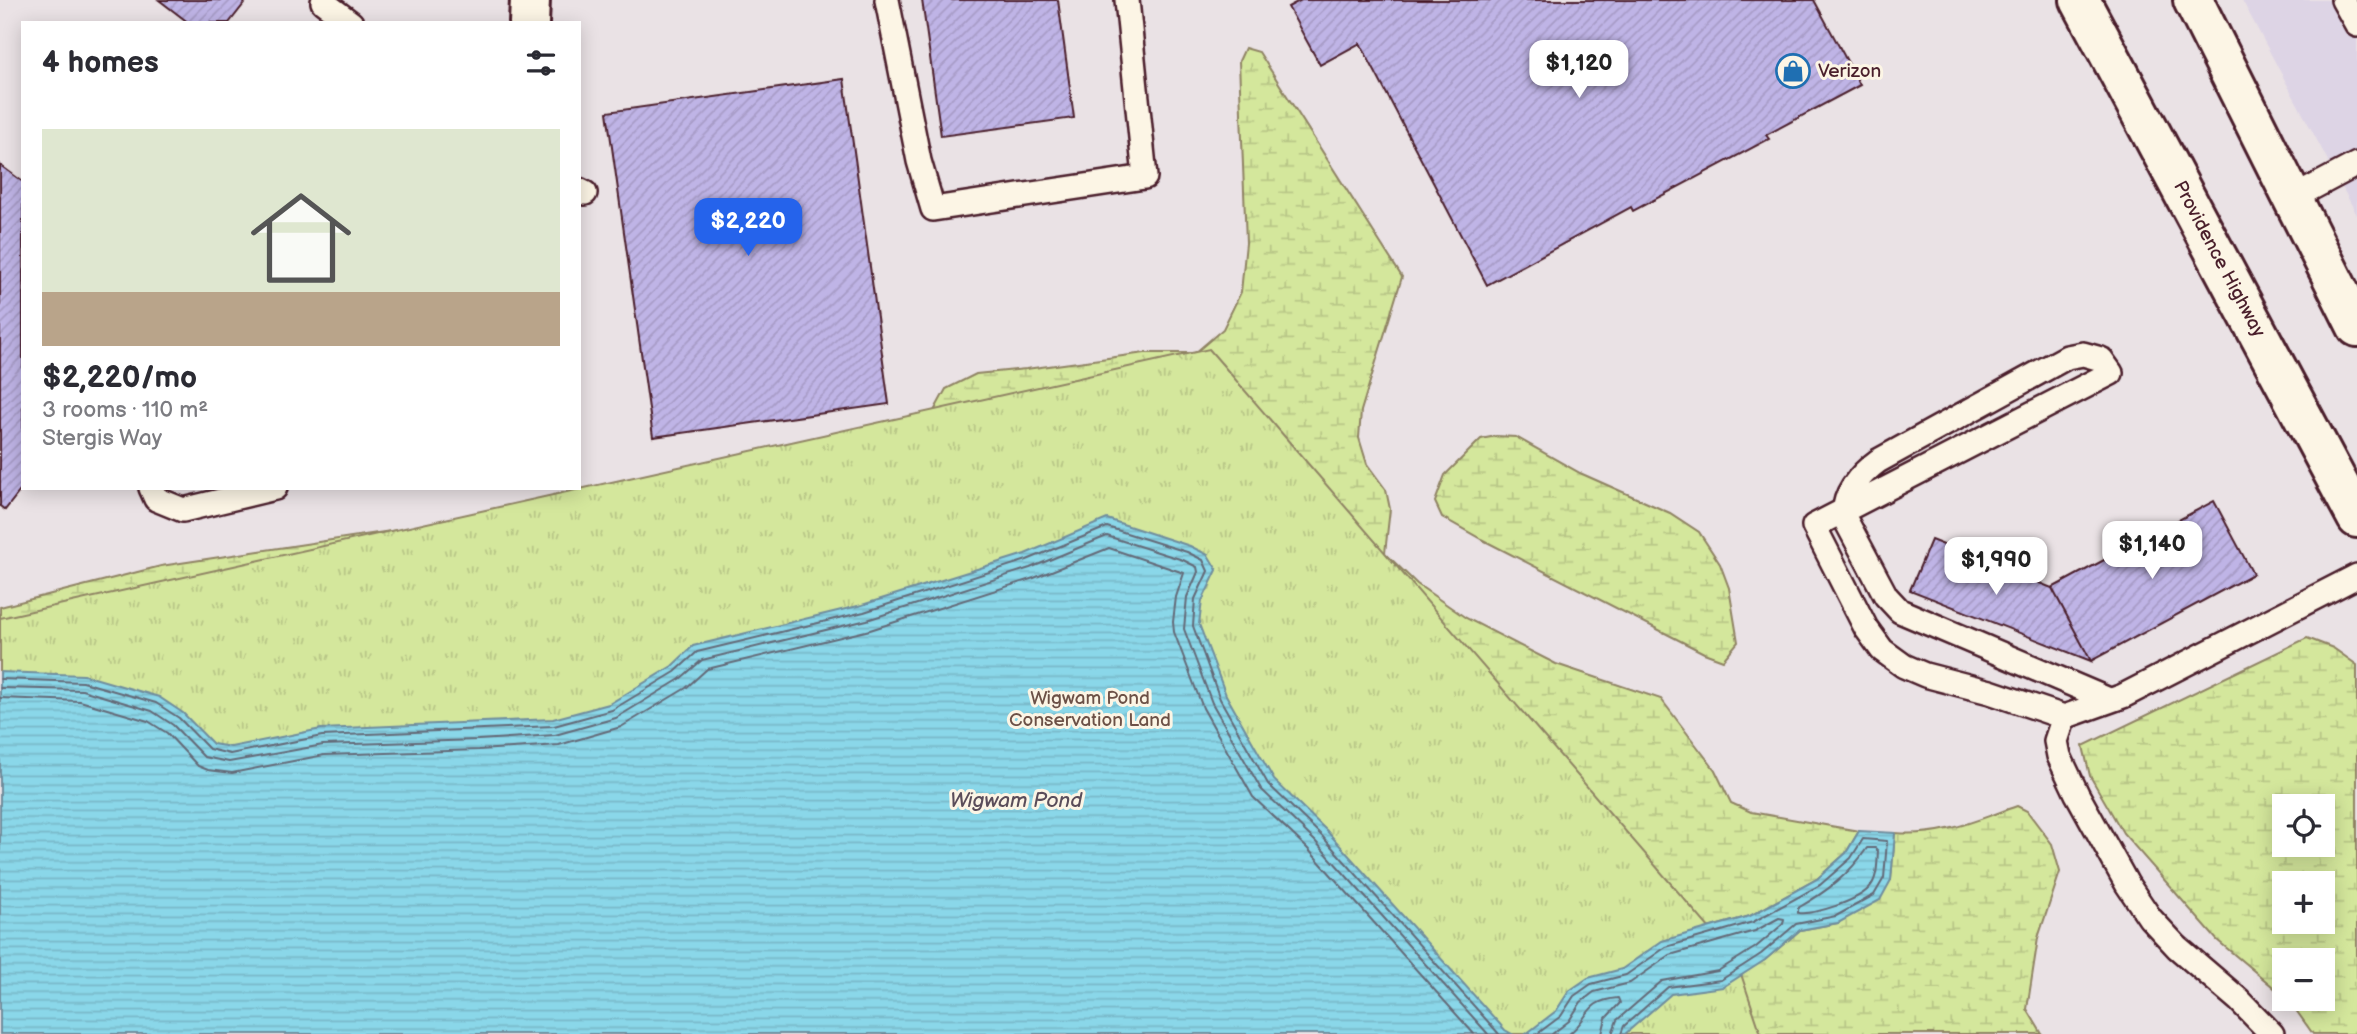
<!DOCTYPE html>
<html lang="en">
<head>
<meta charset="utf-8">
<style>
	body { margin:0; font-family:"Balsamiq Sans",sans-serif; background:#f2f2f3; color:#2b2b33; height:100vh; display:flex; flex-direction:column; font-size:26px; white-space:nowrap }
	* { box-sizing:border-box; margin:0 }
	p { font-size:23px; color:#7c7c81 }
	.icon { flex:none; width:38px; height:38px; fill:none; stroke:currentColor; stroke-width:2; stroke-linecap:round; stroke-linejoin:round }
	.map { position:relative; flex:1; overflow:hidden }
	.drawer { position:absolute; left:21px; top:21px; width:560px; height:469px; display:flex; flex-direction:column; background:#fff; border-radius:0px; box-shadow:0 4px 18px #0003 }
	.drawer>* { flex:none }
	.tools { position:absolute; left:2272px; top:794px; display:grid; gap:14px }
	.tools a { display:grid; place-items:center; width:63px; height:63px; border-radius:0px; background:#fff; box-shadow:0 4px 18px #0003; font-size:35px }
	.price { position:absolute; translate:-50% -60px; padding:0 16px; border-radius:14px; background:#fff; color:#222; font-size:23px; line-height:46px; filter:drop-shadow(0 2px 4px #0008) }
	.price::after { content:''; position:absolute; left:50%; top:42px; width:21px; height:16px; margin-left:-10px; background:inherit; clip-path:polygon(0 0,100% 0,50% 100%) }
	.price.selected { background:#2563eb; color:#fff }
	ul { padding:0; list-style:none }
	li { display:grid; align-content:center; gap:14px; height:371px; padding:0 21px }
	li+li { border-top:2px solid #e1e1e2 }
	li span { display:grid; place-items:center; height:217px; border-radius:0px; color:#555 }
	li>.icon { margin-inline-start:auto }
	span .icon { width:126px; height:126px; fill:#fffc; stroke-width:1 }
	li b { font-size:30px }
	h2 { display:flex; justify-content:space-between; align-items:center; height:84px; padding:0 21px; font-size:30px }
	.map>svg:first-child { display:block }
	.built { fill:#ddd4e5 }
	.wetland { fill:url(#wetland-marsh); stroke:#8f8364; stroke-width:2; fill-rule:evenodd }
	.park { fill:url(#park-tufts); stroke:#8f8364; stroke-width:2 }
	.water { fill:url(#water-rules); stroke:#708d9d; stroke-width:2 }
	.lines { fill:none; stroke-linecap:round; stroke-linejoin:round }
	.shore { stroke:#646977; stroke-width:2 }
	.building { fill:url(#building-hatch); stroke:#4a1f2b; stroke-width:2 }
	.lane-casing { stroke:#4a1f2b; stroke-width:28 }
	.street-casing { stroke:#4a1f2b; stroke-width:44 }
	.highway-casing { stroke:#4a1f2b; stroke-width:44 }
	.lane { stroke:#fcf5e5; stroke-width:23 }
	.street { stroke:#fcf5e5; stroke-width:38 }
	.highway { stroke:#fcf5e5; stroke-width:38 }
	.labels { text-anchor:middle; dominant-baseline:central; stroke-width:6; stroke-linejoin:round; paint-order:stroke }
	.poi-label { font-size:19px; fill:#4a1f2b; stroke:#fcf5e5; text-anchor:start }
	.street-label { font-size:19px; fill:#4a1f2b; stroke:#fcf5e5 }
	.park-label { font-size:19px; fill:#6c5147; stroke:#fcf5e5 }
	.water-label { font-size:21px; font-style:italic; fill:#5a4d5a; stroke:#fcf5e5 }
</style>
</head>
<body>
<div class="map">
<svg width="2357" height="1034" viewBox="0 0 2357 1034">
	<defs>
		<pattern id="wetland-marsh" width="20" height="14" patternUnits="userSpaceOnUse" patternTransform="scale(1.75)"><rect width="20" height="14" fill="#d4e79c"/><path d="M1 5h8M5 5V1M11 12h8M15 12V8" fill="none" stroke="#b8c687"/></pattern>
		<pattern id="park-tufts" width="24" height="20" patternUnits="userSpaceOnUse" patternTransform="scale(1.75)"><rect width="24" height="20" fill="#d4e79c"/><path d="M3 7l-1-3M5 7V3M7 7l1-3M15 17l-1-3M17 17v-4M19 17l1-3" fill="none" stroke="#b8c687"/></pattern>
		<pattern id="water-rules" width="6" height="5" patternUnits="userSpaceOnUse" patternTransform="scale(1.75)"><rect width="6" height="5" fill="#8ad7e9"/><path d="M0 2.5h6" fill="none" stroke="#79b8c8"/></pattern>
		<pattern id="building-hatch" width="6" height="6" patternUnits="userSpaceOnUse" patternTransform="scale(1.75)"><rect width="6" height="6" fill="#bfb4e6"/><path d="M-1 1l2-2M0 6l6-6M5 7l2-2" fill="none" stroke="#a69ac5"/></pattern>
	</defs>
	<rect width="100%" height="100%" fill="#eae2e5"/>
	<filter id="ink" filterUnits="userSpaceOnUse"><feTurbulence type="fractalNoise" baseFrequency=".0143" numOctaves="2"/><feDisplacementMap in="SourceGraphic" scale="14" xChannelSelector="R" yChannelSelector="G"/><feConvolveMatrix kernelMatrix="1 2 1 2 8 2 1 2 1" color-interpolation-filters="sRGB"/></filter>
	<g filter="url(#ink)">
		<path class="built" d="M2242,0h115v215z"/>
		<path class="wetland" d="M1245,48l14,4 143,225 -41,134 -2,27 8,26 19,26 4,19 -5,44 32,31 49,34 90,46 105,35 54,71 16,33 20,9 108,19 -13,22 -29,26 -67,37 -88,25 -1662,-269v-65l161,-41 335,-51 438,-104 12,-22 30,-15 50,-5 119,-16h50l28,-24 18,-37 5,-49 -7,-182z
			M1496,436l20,1 64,36 90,40 29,19 21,32 9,24 9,54 -15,18 -19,-7 -223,-114 -39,-22 -7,-15 10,-27 36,-36z
			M2307,638l26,10 24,17v369h-44l-25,-35h34v-38h-38v35l-67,-56 -94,-107 -33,-57 -7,-30zM2284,807h38v38h-38zM2284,884h38v38h-38z
			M2017,806l10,5 25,33 8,28 -22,66 -11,71 15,25h-417l140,-74 35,-30 38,-7 53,-43 4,-47c47,4 79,-12 122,-27z"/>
		<path class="park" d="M1209,349l527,610 25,75h-1761v-416z"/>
		<path class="water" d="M1107,519l83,27 18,9 9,15 -15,31 -3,23 27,71 48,85 52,50 179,200 7,4h-1512v-362l84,3 75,22 24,16 30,31 18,3 90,-18 232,-10 56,-15 63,-38 21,-20 169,-41 163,-51z
			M1859,831l36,2 -4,47 -11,20 -42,23 -38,7 -35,30 -42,27 -52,7 -46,40h-99l30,-23 13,-20 19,-13 34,-9 40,-28 88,-25 67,-37 29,-26z"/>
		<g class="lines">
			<path class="shore" d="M0,679l83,3 73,21 23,15 30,31 21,5 92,-18 232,-10 58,-16 63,-38 22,-20 167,-40 163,-52 80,-33 80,25 16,8 5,11 -13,28 -2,27 27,73 48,85 53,51 178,199
				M0,688l82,2 70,21 21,14 31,32 25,5 94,-17 155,-5 77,-5 61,-17 64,-39 22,-19 165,-40 163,-52 77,-32 76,24 14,7 1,5 -11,25 -3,32 28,74 49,86 54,52 173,193
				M0,698l80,3 68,20 19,12 31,33 10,4 24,3 92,-18 155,-5 80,-5 62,-18 65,-39 21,-19 163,-39 164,-52 75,-30 75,25 -8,24 -3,25 1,10 29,76 50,89 54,51 167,186
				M1867,848h8l3,3c-1,12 0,28 -9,37 -12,13 -55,27 -71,25v-5c28,-16 51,-33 69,-60z
				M1537,1034l24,-18 13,-20 17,-12 35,-9 40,-28 87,-25 67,-37 31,-27 12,-19 24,2 -3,37 -10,17 -38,21 -40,8 -35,30 -40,26 -53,7 -44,39 -3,8
				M1552,1034l17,-13 12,-19 13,-10 36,-9 40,-28 85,-24 24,-13 5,1 -1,5 -27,23 -38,24 -56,10 -45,39 -5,14
				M1569,1034c22,-17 15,-33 49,-36l2,5 -14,15 -4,16"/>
		</g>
		<path class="building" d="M159,0h88l-18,23h-40z
			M922,0h136l16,118 -133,18z
			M1301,0h513l46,85 -94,50 3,4 -136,72 -2,-4 -144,78 -127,-242 -40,22 -32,-58z
			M844,79l45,325 -236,33 -46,-325z
			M0,165l23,17v305l-18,23 -5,-4z
			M2214,501l39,73 -162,87 -39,-73z
			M1931,540l121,48 39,73 -181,-71z"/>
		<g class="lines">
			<g class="lane-casing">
				<path id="lane" d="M324,0l-1,2 28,21
					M887,0l32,161 14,48 212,-32 -18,-177
					M2343,0l14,25
					M579,190l6,3
					M2293,198l64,-34
					M151,488l5,11 27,11 92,-22
					M2109,700l-209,-89 -14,-15 -41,-77c-4,-23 15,-45 33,-58l189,-104 16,-3 18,5 10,14c-99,51 -199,102 -297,153l52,102 16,22 22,16 21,9 65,17 74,25 59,-21 234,-120
					M2064,717l-8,24 3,15 18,38 50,90 23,34 27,29 62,53 33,34"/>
			</g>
			<g class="street-casing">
				<path id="street" d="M529,23l1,-23"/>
			</g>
			<g class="highway-casing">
				<path id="highway" d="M2080,0l277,518
					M2193,0l164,327"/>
			</g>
			<use href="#lane" class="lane"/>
			<use href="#street" class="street"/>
			<use href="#highway" class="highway"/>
		</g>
	</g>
	<defs>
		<g id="shop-ring" transform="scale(1.75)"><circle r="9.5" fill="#fcf5e5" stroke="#1f6fb2" stroke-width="1.5"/><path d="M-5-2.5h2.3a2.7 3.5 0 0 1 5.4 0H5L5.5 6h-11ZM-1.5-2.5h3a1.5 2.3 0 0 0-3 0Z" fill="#1f6fb2"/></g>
	</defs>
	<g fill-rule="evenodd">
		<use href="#shop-ring" x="1793" y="71"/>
	</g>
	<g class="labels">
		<g class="poi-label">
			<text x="1818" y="71">Verizon</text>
		</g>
		<g class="street-label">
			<text transform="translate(2219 259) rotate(62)">Providence Highway</text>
		</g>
		<g class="park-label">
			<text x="1090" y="698">Wigwam Pond<tspan x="1090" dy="22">Conservation Land</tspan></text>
		</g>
		<g class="water-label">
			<text x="1016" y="800">Wigwam Pond</text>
		</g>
	</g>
</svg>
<div class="tools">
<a><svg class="icon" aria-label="locate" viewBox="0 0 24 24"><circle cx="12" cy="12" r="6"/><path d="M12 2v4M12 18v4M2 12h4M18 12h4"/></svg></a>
<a>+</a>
<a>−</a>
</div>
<b class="price" style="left:1579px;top:100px">$1,120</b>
<b class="price selected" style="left:748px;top:258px">$2,220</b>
<b class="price" style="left:2152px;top:581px">$1,140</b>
<b class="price" style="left:1996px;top:597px">$1,990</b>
<section class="drawer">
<h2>4 homes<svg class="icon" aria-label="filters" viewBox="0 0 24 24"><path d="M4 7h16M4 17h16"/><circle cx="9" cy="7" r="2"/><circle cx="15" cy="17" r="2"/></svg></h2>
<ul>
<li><span style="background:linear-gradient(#dfe7d0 75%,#b9a48a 0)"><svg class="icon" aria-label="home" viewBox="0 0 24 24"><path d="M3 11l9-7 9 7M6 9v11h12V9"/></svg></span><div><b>$2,220/mo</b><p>3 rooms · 110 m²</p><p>Stergis Way</p></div></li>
</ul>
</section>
</div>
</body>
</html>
